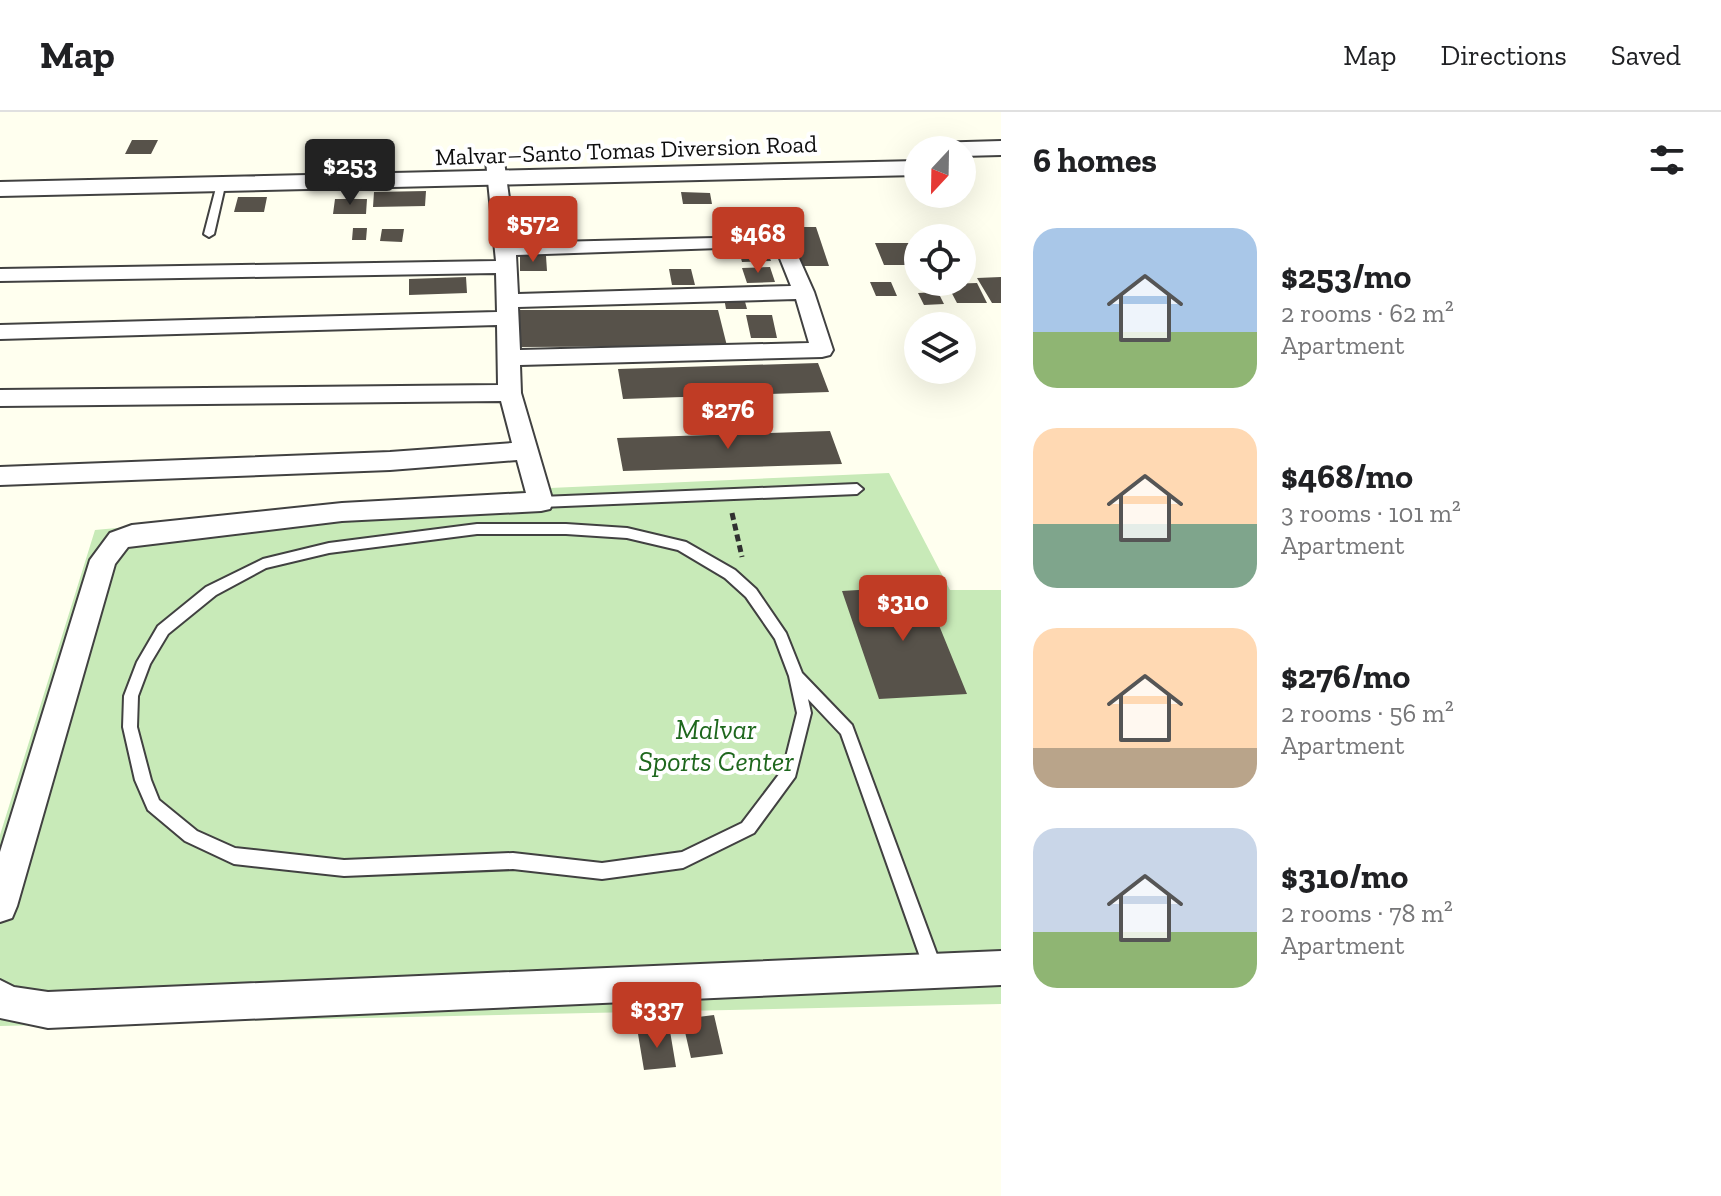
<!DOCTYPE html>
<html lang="en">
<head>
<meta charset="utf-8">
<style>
	body { margin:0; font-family:"Zilla Slab",serif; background:#f2f2f2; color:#202124; height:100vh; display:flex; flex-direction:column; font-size:30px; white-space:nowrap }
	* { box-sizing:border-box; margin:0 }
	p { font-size:26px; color:#757577 }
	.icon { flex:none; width:44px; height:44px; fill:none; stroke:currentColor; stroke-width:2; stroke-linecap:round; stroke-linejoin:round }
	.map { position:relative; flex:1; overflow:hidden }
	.side { display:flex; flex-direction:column; background:#fff; width:720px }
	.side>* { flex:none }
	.needle { width:52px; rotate:202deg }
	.fabs { position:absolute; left:904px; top:24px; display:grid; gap:16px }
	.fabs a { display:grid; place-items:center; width:72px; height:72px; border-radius:50%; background:#fff; box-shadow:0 8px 32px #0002; font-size:40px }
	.price { position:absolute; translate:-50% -68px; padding:0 18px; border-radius:8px; background:#c03c25; color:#fff; font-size:26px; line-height:52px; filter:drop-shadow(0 2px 4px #0008) }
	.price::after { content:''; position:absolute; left:50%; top:48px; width:24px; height:18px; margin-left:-12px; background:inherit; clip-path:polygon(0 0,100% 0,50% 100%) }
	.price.current { background:#222; color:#fff }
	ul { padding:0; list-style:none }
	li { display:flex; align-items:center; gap:24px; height:200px; padding:0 32px }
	li span { display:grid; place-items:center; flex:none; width:224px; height:160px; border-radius:24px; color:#555 }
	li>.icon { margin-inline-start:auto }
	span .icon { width:96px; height:96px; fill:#fffc; stroke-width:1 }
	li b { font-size:34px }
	h2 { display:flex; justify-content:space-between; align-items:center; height:96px; padding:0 32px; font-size:34px }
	header { display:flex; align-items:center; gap:48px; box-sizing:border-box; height:112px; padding:0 40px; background:#fff; border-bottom:2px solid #e0e0e0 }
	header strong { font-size:38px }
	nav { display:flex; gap:44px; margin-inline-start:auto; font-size:28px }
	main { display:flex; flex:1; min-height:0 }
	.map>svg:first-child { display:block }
	.green { fill:#c8eab8 }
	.building { fill:#57524a }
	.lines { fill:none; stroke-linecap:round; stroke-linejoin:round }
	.service-casing { stroke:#414141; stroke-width:4 }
	.minor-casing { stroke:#414141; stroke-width:4 }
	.tertiary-casing { stroke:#414141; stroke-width:4 }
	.path { stroke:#303030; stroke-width:5; stroke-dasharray:7 4; stroke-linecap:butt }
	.service { fill:#fff; fill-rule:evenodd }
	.minor { fill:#fff; fill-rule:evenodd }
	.tertiary { fill:#fff; fill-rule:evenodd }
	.labels { text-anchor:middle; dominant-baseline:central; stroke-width:8; stroke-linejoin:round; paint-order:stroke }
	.far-street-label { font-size:24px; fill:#0e0e0e; stroke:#fff }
	.park-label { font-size:28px; font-style:italic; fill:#1e671d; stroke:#fff }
</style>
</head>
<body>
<header>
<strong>Map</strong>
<nav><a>Map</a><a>Directions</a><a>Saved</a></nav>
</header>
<main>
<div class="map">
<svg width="1001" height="1084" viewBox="0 0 1001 1084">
	<rect width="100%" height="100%" fill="#ffffef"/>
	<path class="green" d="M889,361l61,117h51v414l-1001,22v-191l95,-305 455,-42z"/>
	<path class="building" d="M132,28h26l-7,14h-26z
		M426,79l-1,15 -52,1 1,-15z
		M681,80l29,1 2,11h-29z
		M238,85h29l-3,15h-30z
		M335,87h32l-1,15h-33z
		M788,115h28l13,39h-29z
		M353,116h14l-1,12h-14z
		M382,117h22l-2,13 -22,-1z
		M875,131h39l4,16h-12l3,6h-25z
		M767,138l4,11 -29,1 -3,-11z
		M520,144h26l1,15h-27z
		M770,155l5,15 -28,1 -5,-15z
		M669,157h22l4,16h-23z
		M466,165l1,16 -58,2v-16z
		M1001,165v26h-9l-15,-25z
		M870,170h21l6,14h-21z
		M977,171l10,20h-30l-10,-19z
		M938,180l6,12 -20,1 -6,-12z
		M724,186h20l3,11h-21z
		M518,198h200l9,36 -208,1z
		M746,203h26l5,23h-26z
		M818,251l11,29 -206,7 -5,-30z
		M830,319l12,33 -219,7 -6,-33z
		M923,474l44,108 -88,5 -37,-108z
		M714,903l9,39 -32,4 -9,-39z
		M670,919l6,36 -32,3 -6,-36z"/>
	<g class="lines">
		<g class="service-casing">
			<path id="service" d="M217,72l8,2 -11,48 -5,3 -5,-3z
				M857,372l6,5 -6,5 -316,13 -6,-5 6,-5z
				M477,412h89l61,4 59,14 49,28 21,19 30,44 16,40 50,52 91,246 -3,6 -6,3 -6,-3 -3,-6 -84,-237 -33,-35 3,14 -16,64 -41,56 -71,35 -81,11 -89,-10 -169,7 -110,-12 -49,-23 -37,-31 -13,-30 -12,-53 1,-31 13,-34 21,-36 48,-39 57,-28 66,-16zM477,422h89l61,4 51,12 47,28 21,19 29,42 14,37 8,37 -14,56 -41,54 -60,29 -80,11 -89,-10 -169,7 -109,-12 -38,-17 -38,-31 -8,-20 -14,-53 1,-31 12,-32 18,-30 48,-39 50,-27 63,-15z"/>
		</g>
		<g class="minor-casing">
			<path id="minor" d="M495,44l9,5 11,82 274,-7 25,56 19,58 -3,5 -8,2 -302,8 1,28 32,109 -3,7 -9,2 -199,10 -214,26 -13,17 -98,342 -5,12 -12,4v-70l90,-292 20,-27 22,-8 210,-22 184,-10 -9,-33 -127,10 -390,15v-18l390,-15 122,-9 -11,-42 -501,5v-16l498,-5 -1,-60 -497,14v-14l497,-13 -1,-39 -496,8v-12l496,-8 -10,-100zM775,134l16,40 -273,8 -2,-39zM796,187l13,44 -289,7 -2,-43z
				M1001,839v34l-953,43 -48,-10v-38l14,7 34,5z"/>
		</g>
		<g class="tertiary-casing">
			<path id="tertiary" d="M1001,29v14l-39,1v-6h-42l11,-7z
				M918,49v14l-918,21v-14z"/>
		</g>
		<path class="path" d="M732,401l10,44"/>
		<use href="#service" class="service"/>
		<use href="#minor" class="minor"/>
		<use href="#tertiary" class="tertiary"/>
	</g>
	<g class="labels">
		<g class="far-street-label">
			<text transform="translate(626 38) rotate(-2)">Malvar–Santo Tomas Diversion Road</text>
		</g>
		<g class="park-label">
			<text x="716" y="617">Malvar<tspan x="716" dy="32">Sports Center</tspan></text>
		</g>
	</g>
</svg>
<div class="fabs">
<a><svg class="needle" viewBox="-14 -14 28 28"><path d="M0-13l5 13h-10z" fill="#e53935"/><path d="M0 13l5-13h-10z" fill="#757577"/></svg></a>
<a><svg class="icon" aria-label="locate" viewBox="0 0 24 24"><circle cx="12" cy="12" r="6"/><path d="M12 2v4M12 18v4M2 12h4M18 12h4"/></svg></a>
<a><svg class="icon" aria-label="layers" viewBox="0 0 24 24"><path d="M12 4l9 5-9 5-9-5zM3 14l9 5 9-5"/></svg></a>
</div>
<b class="price current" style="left:350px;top:95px">$253</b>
<b class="price" style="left:533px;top:152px">$572</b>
<b class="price" style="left:758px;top:163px">$468</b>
<b class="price" style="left:728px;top:339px">$276</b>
<b class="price" style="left:903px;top:531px">$310</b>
<b class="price" style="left:657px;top:938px">$337</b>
</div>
<section class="side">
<h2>6 homes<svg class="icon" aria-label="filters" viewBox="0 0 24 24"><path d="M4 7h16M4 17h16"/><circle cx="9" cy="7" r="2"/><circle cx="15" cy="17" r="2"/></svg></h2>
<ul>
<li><span style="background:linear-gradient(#a9c7e8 65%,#8fb573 0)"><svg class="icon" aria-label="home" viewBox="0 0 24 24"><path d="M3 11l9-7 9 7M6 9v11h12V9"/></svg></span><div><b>$253/mo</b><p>2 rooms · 62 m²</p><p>Apartment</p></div></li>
<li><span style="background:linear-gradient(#ffd9b3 60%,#7fa58c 0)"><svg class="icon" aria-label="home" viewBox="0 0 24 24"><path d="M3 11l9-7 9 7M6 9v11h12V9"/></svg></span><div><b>$468/mo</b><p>3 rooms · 101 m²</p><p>Apartment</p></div></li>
<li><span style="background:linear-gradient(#ffd9b3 75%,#b9a48a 0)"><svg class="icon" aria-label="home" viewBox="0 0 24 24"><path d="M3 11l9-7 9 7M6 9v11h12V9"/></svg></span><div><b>$276/mo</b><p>2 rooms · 56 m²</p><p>Apartment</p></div></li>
<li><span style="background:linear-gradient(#c9d6e8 65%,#8fb573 0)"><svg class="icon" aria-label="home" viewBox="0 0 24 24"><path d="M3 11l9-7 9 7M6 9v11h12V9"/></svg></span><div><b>$310/mo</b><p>2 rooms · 78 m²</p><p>Apartment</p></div></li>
</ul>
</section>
</main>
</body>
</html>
